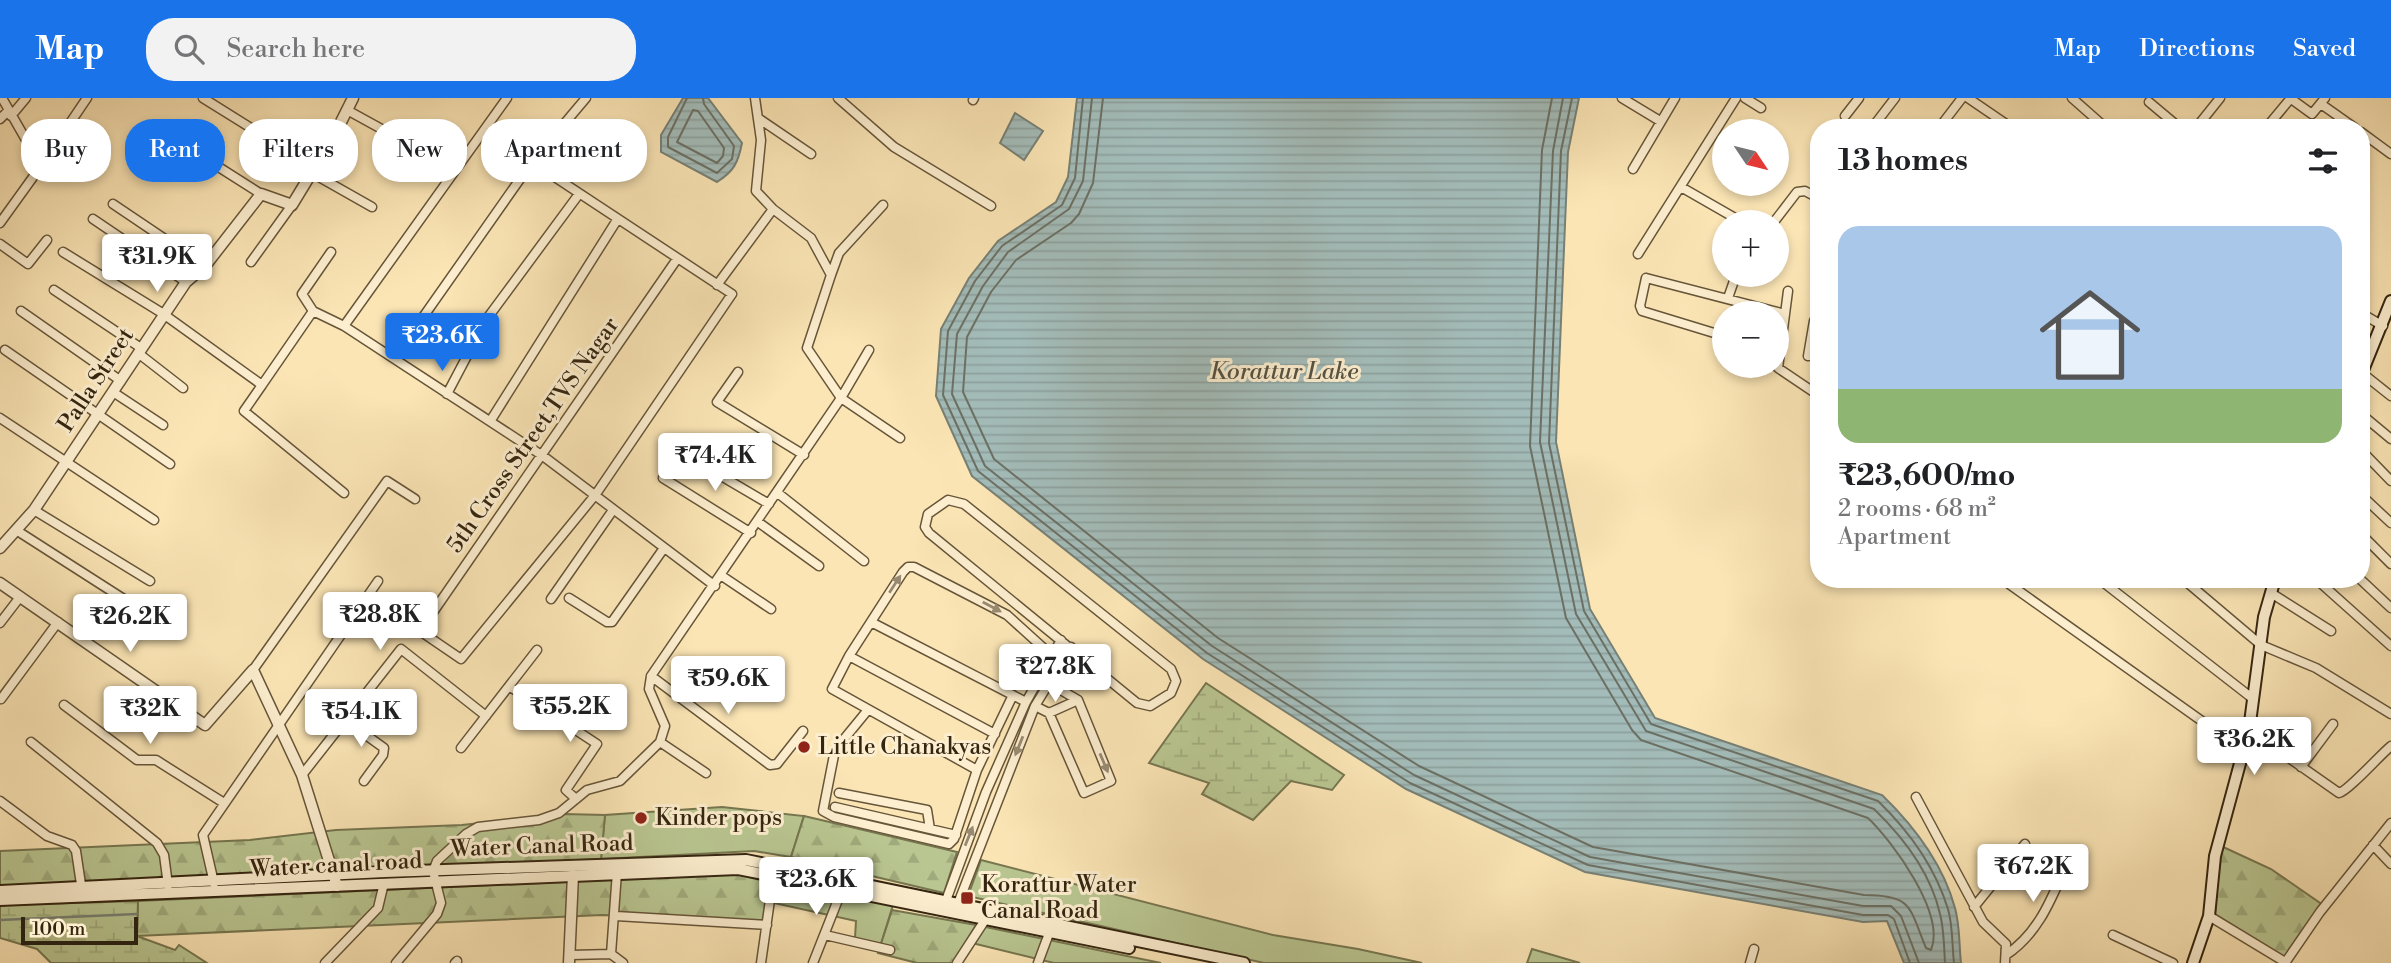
<!DOCTYPE html>
<html lang="en">
<head>
<meta charset="utf-8">
<style>
	body { margin:0; font-family:"Libre Bodoni",serif; background:#f2f2f2; color:#202124; height:100vh; display:flex; flex-direction:column; font-size:26px; white-space:nowrap }
	* { box-sizing:border-box; margin:0 }
	p { font-size:23px; color:#757577 }
	.icon { flex:none; width:38px; height:38px; fill:none; stroke:currentColor; stroke-width:2; stroke-linecap:round; stroke-linejoin:round }
	.map { position:relative; flex:1; overflow:hidden }
	.side { position:absolute; left:1810px; top:21px; width:560px; height:469px; display:flex; flex-direction:column; background:#fff; border-radius:28px; box-shadow:0 4px 10px #0003 }
	.side>* { flex:none }
	.guide { position:absolute; left:21px; top:21px; width:665px; height:63px; display:flex; gap:14px }
	.needle { width:46px; rotate:125deg }
	.controls { position:absolute; left:1712px; top:21px; display:grid; gap:14px }
	.controls a { display:grid; place-items:center; width:77px; height:77px; border-radius:50%; background:#fff; box-shadow:0 4px 10px #0003; font-size:35px }
	.scale { position:absolute; left:21px; bottom:18px; width:117px; box-sizing:border-box; padding-left:7px; border:4px solid #342510; border-top:0; font-size:19px; line-height:24px; white-space:nowrap; color:#342510; -webkit-text-stroke:5px #fceecf; paint-order:stroke }
	.price { position:absolute; translate:-50% -60px; padding:0 16px; border-radius:7px; background:#fff; color:#222; font-size:23px; line-height:46px; filter:drop-shadow(0 2px 4px #0008) }
	.price::after { content:''; position:absolute; left:50%; top:42px; width:21px; height:16px; margin-left:-10px; background:inherit; clip-path:polygon(0 0,100% 0,50% 100%) }
	.price.active { background:#1a73e8; color:#fff }
	ul { padding:0; list-style:none }
	li { display:grid; align-content:center; gap:14px; height:371px; padding:0 28px }
	li span { display:grid; place-items:center; height:217px; border-radius:21px; color:#555 }
	li>.icon { margin-inline-start:auto }
	span .icon { width:126px; height:126px; fill:#fffc; stroke-width:1 }
	li b { font-size:30px }
	h2 { display:flex; justify-content:space-between; align-items:center; height:84px; padding:0 28px; font-size:30px }
	.chip { padding:0 24px; border-radius:28px; background:#fff; box-shadow:0 4px 10px #0003; font-size:24px; line-height:63px }
	.chip.active { background:#1a73e8; color:#fff }
	header { display:flex; align-items:center; gap:42px; box-sizing:border-box; height:98px; padding:0 35px; background:#1a73e8; color:#fff }
	header strong { font-size:33px }
	nav { display:flex; gap:38px; margin-inline-start:auto; font-size:24px }
	.search { width:490px; height:63px; background:#f2f2f2; display:flex; align-items:center; gap:18px; box-sizing:border-box; padding:0 24px; border-radius:28px; color:#757577; font-size:26px }
	.map>svg:first-child { display:block }
	.grass { fill:#b9c691; stroke:#767650; stroke-width:2 }
	.forest { fill:url(#forest-firs); stroke:#767650; stroke-width:2 }
	.wetland { fill:url(#wetland-marsh); stroke:#767650; stroke-width:2 }
	.water { fill:url(#water-rules); stroke:#778075; stroke-width:2 }
	.lines { fill:none; stroke-linecap:round; stroke-linejoin:round }
	.shore { stroke:#6c7064; stroke-width:2 }
	.stream { stroke:#778075; stroke-width:2.5 }
	.minor-casing { stroke:#665539; stroke-width:11 }
	.tertiary-casing { stroke:#665539; stroke-width:13 }
	.secondary-casing { stroke:#342510; stroke-width:14 }
	.minor { stroke:#fceecf; stroke-width:8 }
	.tertiary { stroke:#fceecf; stroke-width:10 }
	.secondary { stroke:#fceecf; stroke-width:10 }
	.oneway { fill:#988a70 }
	.poi-dot { fill:#8f2418; stroke:#fceecf; stroke-width:2.5 }
	.labels { text-anchor:middle; dominant-baseline:central; stroke-width:6; stroke-linejoin:round; paint-order:stroke }
	.street-label { font-size:23px; fill:#342510; stroke:#fceecf }
	.poi-label { font-size:23px; fill:#342510; stroke:#fceecf; text-anchor:start }
	.water-label { font-size:24px; font-style:italic; fill:#555243; stroke:#fceecf }
</style>
</head>
<body>
<header>
<strong>Map</strong>
<div class="search"><svg class="icon" aria-label="search" viewBox="0 0 24 24"><circle cx="10" cy="10" r="6"/><path d="M15 15l6 6"/></svg>Search here</div>
<nav><a>Map</a><a>Directions</a><a>Saved</a></nav>
</header>
<div class="map">
<svg width="2391" height="865" viewBox="0 0 2391 865">
	<defs>
		<pattern id="forest-firs" width="22" height="20" patternUnits="userSpaceOnUse" patternTransform="scale(1.75)"><rect width="22" height="20" fill="#b9c691"/><path d="M5 1l3.5 6h-7zM16 11l3.5 6h-7z" fill="#a0aa7c"/></pattern>
		<pattern id="wetland-marsh" width="20" height="14" patternUnits="userSpaceOnUse" patternTransform="scale(1.75)"><rect width="20" height="14" fill="#b9c691"/><path d="M1 5h8M5 5V1M11 12h8M15 12V8" fill="none" stroke="#a0aa7c"/></pattern>
		<pattern id="water-rules" width="6" height="5" patternUnits="userSpaceOnUse" patternTransform="scale(1.75)"><rect width="6" height="5" fill="#a3bcb9"/><path d="M0 2.5h6" fill="none" stroke="#8da19e"/></pattern>
	</defs>
	<rect width="100%" height="100%" fill="#fbe5b5"/>
	<filter id="stains"><feTurbulence type="fractalNoise" baseFrequency=".00286" numOctaves="4"/><feColorMatrix values="0 0 0 0 .2 0 0 0 0 .09 0 0 0 0 .02 0 0 0 .5 -.17"/></filter>
	<radialGradient id="worn" r=".72"><stop offset=".6" stop-color="#630" stop-opacity="0"/><stop offset="1" stop-color="#630" stop-opacity=".3"/></radialGradient>
	<path class="grass" d="M722,709l82,9 -13,41 -37,-6 -153,8 4,-44z
		M981,762l292,75 85,14 64,14h-158l-296,-67z
		M776,782l117,25 -12,39 -26,-6 1,-17 -82,-18z
		M976,827l185,38h-107l-86,-21z
		M1532,851l48,14h-53z"/>
	<path class="forest" d="M564,716l41,1 -4,44 -601,28v-36l250,-11 86,-10 126,-5z
		M804,718l153,36 -13,41 -153,-36z
		M2221,748l50,23 52,36 -39,52 -69,-43z
		M739,776l30,6 -5,41 -162,-6 -465,21 1,-35z
		M892,812l84,15 -23,38h-36l-39,-10z"/>
	<path class="wetland" d="M1206,585l138,92 -12,15 -41,-9 -38,39 -51,-26 7,-11 -60,-20z
		M138,803l-1,35 38,14 4,-5 28,18h-156l-14,-14 -37,-11v-33z"/>
	<path class="water" d="M683,0h25l34,45c-4,20 -8,28 -25,39l-56,-30v-17z
		M1077,0h502l-11,54 -12,290 34,167 65,109 227,77c32,31 61,69 73,113 5,17 4,38 6,55h-57l-17,-42 -24,1 -278,-50 -179,-83 -203,-130 -231,-183 -36,-80 5,-67 28,-51 29,-37 58,-39 12,-25z
		M1015,15l28,18 -19,29 -24,-17z"/>
	<g class="lines">
		<path class="shore" d="M687,0l-19,39v10l49,26 15,-14 2,-13 -30,-42 -1,-6
			M1083,0l-8,80 -13,27 -60,41 -27,35 -27,50 -5,64 35,76 229,182 203,130 178,82 275,50h25l6,4 16,44
			M1092,0l-9,83 -14,28 -61,43 -25,34 -26,48 -5,60 33,72 227,180 202,129 176,82 273,49h28l10,10 18,47
			M1103,0l-10,85 -14,31 -8,9 -55,37 -25,32 -24,45 -4,55 31,67 224,179 201,128 174,81 271,48c49,0 45,12 62,53l5,2c15,-36 -38,-108 -63,-132l-227,-78 -9,-10 -66,-112 -36,-172 12,-296 10,-52
			M1563,0l-10,53 -13,291 36,172 70,117 228,78c29,28 57,65 66,105 4,15 4,33 5,49
			M1572,0l-11,53 -12,292 35,168 67,113 227,77c32,31 57,66 70,108 5,17 4,37 6,54
			M693,12l5,1 26,37 -1,8 -6,7 -40,-21z"/>
		<path class="stream" d="M0,822l137,-6"/>
		<g class="minor-casing">
			<path id="minor" d="M2,0l39,68 46,-68
				M203,0l112,70
				M838,0l56,49 97,59
				M1622,0l38,23
				M1745,0l16,10
				M1968,0l44,30
				M2072,0l34,30
				M2290,0l22,16 13,-16
				M973,2l1,-2
				M2149,4l31,26
				M2321,6l34,24
				M347,12l71,39
				M11,18l15,-18
				M1845,18l14,-18
				M758,20l53,36
				M0,21l8,-8
				M1872,30l23,-30
				M1939,30l23,-30
				M2196,30l24,-30
				M2266,30l25,-30
				M162,33l99,63
				M2361,34l30,22
				M532,64l200,132 -136,200 -135,165 -41,-28 257,-372
				M1633,71l42,-71
				M312,75l60,34
				M1681,89l61,35
				M113,106l92,62
				M93,121l93,63
				M1774,124l23,-30 8,-1 13,7
				M0,125l41,-57
				M0,146l28,20 19,-24
				M63,154l99,61 100,72 51,-74 31,15 199,130 172,130
				M1638,156l98,-156
				M251,164l41,-57
				M831,177l8,-22 44,-48
				M717,187l56,-76
				M54,192l87,58
				M1788,193l-10,77 40,27
				M1728,200l8,-23
				M21,213l100,70
				M313,213l-11,-17 29,-42
				M2361,215l22,13
				M344,228l163,-228
				M1724,238l-82,-25 -2,-5 6,-28 139,36
				M5,252l165,114
				M869,252l-28,48 59,40
				M138,255l45,35
				M1808,258l6,-35 4,-5
				M395,259l137,-195 54,-64
				M738,274l-21,30 87,53
				M2362,275l29,23
				M262,287l-18,26 100,82
				M113,294l50,33
				M447,296l39,-74 93,-126
				M2361,316l30,25
				M0,320l154,102
				M491,322l126,-200
				M2361,352l30,31
				M701,366l68,40
				M663,380l88,55
				M779,396l85,67
				M2361,397l30,28
				M948,402l16,4 207,165 5,12 -5,12 -21,13 -13,-3 -208,-170 -4,-6 3,-13z
				M34,412l116,71
				M758,424l61,44
				M16,432l114,73
				M2361,436l30,30
				M722,478l49,33
				M2002,481l242,172
				M2099,481l153,119
				M2183,481l78,66 55,23 75,46
				M2316,481l75,67
				M2360,481l31,29
				M2271,495l60,38
				M569,500l38,24h5l52,-74
				M551,501l62,-89
				M871,524l155,80
				M0,525l20,-26
				M849,558l146,78
				M253,572l134,-189 28,18
				M651,578l119,89 7,-1 26,-33
				M509,588l88,58 -31,46 10,9
				M1,601l57,-77
				M64,607l73,55h19l68,43
				M1035,608l14,7 35,80 27,-12 -33,-81 -31,-18
				M867,613l-32,39 -12,61 11,6 115,27 5,-5 23,-69 36,-75
				M1049,615l29,-13
				M345,622l39,28 -1,7 -19,26
				M2249,632l90,63c9,-2 41,-38 52,-47
				M31,644l126,101 7,12 4,30
				M660,644l46,31
				M461,650l76,-98
				M2301,669l32,-43
				M977,672l-145,-81 17,-33 54,-84 5,-5h6l93,48 53,48
				M302,677l99,-126 85,67
				M839,695l88,17 3,19
				M1916,699l67,125 23,22 -1,19
				M0,703l47,35 25,9 4,6 6,40
				M835,709l121,28
				M2373,747l18,19
				M617,774l-6,82 12,9
				M214,785l-11,-48 175,-254
				M944,808l42,-114 40,-90 35,-62
				M957,808l78,-200 36,-59
				M1974,809l51,-63
				M616,818l151,9
				M2209,818l76,46
				M825,837l65,15
				M2113,837l60,28
				M571,857l40,-1
				M2006,857c34,-23 46,-58 62,-94
				M325,865l53,-55 6,-25
				M396,865l41,-49 4,-11 -8,-32 4,-10 29,-27 12,-7 61,-7 20,-7 28,-23 33,-9 40,-39 5,-16 -16,-37 2,-13 190,-278 -34,-50 24,-73 -20,-37 -38,-29 -17,-18 5,-51 -6,-42
				M455,865l2,-2
				M761,865l13,-91
				M813,865l30,-76
				M957,865l28,-43
				M1038,865l13,-35
				M1750,865l4,-14
				M2285,865l35,-51 71,-89"/>
		</g>
		<g class="tertiary-casing">
			<path id="tertiary" d="M0,450l34,-38 152,-228 19,-16 56,-72 31,11 42,-69 19,-38
				M0,485l205,142 48,-55 49,105 35,111
				M569,865l4,-88"/>
		</g>
		<g class="secondary-casing">
			<path id="secondary" d="M2361,277l30,-74
				M0,793l385,-19 361,-12 498,103
				M0,802l738,-31 391,79
				M2193,865l16,-47 6,-60 34,-126 15,-113 11,-38"/>
		</g>
		<use href="#minor" class="minor"/>
		<use href="#tertiary" class="tertiary"/>
		<use href="#secondary" class="secondary"/>
	</g>
	<defs><path id="oneway-solid" d="M-6-.8H1V-3.2L6.5 0L1 3.2V.8H-6Z" transform="scale(1.75)"/></defs>
	<g class="oneway">
		<use href="#oneway-solid" transform="translate(895 486) rotate(-57)"/>
		<use href="#oneway-solid" transform="translate(992 509) rotate(28)"/>
		<use href="#oneway-solid" transform="translate(1019 648) rotate(112)"/>
		<use href="#oneway-solid" transform="translate(1104 665) rotate(67)"/>
		<use href="#oneway-solid" transform="translate(969 738) rotate(-68)"/>
	</g>
	<g class="poi-dot">
		<circle cx="804" cy="649" r="7"/>
		<circle cx="641" cy="720" r="7"/>
		<rect x="960" y="793" width="14" height="14" rx="3.5"/>
	</g>
	<g class="labels">
		<g class="street-label">
			<text transform="translate(96 282) rotate(-57)">Palla Street</text>
			<text transform="translate(533 337) rotate(-55)">5th Cross Street,TVS Nagar</text>
			<text transform="translate(542 748) rotate(-2)">Water Canal Road</text>
			<text transform="translate(336 767) rotate(-3)">Water canal road</text>
		</g>
		<g class="poi-label">
			<text x="818" y="649">Little Chanakyas</text>
			<text x="655" y="720">Kinder pops</text>
			<text x="981" y="787">Korattur Water<tspan x="981" dy="26">Canal Road</tspan></text>
		</g>
		<g class="water-label">
			<text x="1284" y="274">Korattur Lake</text>
		</g>
	</g>
	<rect width="100%" height="100%" filter="url(#stains)"/>
	<rect width="100%" height="100%" fill="url(#worn)"/>
</svg>
<div class="controls">
<a><svg class="needle" viewBox="-14 -14 28 28"><path d="M0-13l5 13h-10z" fill="#e53935"/><path d="M0 13l5-13h-10z" fill="#757577"/></svg></a>
<a>+</a>
<a>−</a>
</div>
<div class="scale">100 m</div>
<b class="price" style="left:157px;top:196px">₹31.9K</b>
<b class="price active" style="left:442px;top:275px">₹23.6K</b>
<b class="price" style="left:715px;top:395px">₹74.4K</b>
<b class="price" style="left:380px;top:554px">₹28.8K</b>
<b class="price" style="left:130px;top:556px">₹26.2K</b>
<b class="price" style="left:1055px;top:606px">₹27.8K</b>
<b class="price" style="left:728px;top:618px">₹59.6K</b>
<b class="price" style="left:570px;top:646px">₹55.2K</b>
<b class="price" style="left:150px;top:648px">₹32K</b>
<b class="price" style="left:361px;top:651px">₹54.1K</b>
<b class="price" style="left:2254px;top:679px">₹36.2K</b>
<b class="price" style="left:2033px;top:806px">₹67.2K</b>
<b class="price" style="left:816px;top:819px">₹23.6K</b>
<div class="guide">
<a class="chip">Buy</a>
<a class="chip active">Rent</a>
<a class="chip">Filters</a>
<a class="chip">New</a>
<a class="chip">Apartment</a>
</div>
<section class="side">
<h2>13 homes<svg class="icon" aria-label="filters" viewBox="0 0 24 24"><path d="M4 7h16M4 17h16"/><circle cx="9" cy="7" r="2"/><circle cx="15" cy="17" r="2"/></svg></h2>
<ul>
<li><span style="background:linear-gradient(#a9c7e8 75%,#8fb573 0)"><svg class="icon" aria-label="home" viewBox="0 0 24 24"><path d="M3 11l9-7 9 7M6 9v11h12V9"/></svg></span><div><b>₹23,600/mo</b><p>2 rooms · 68 m²</p><p>Apartment</p></div></li>
</ul>
</section>
</div>
</body>
</html>
